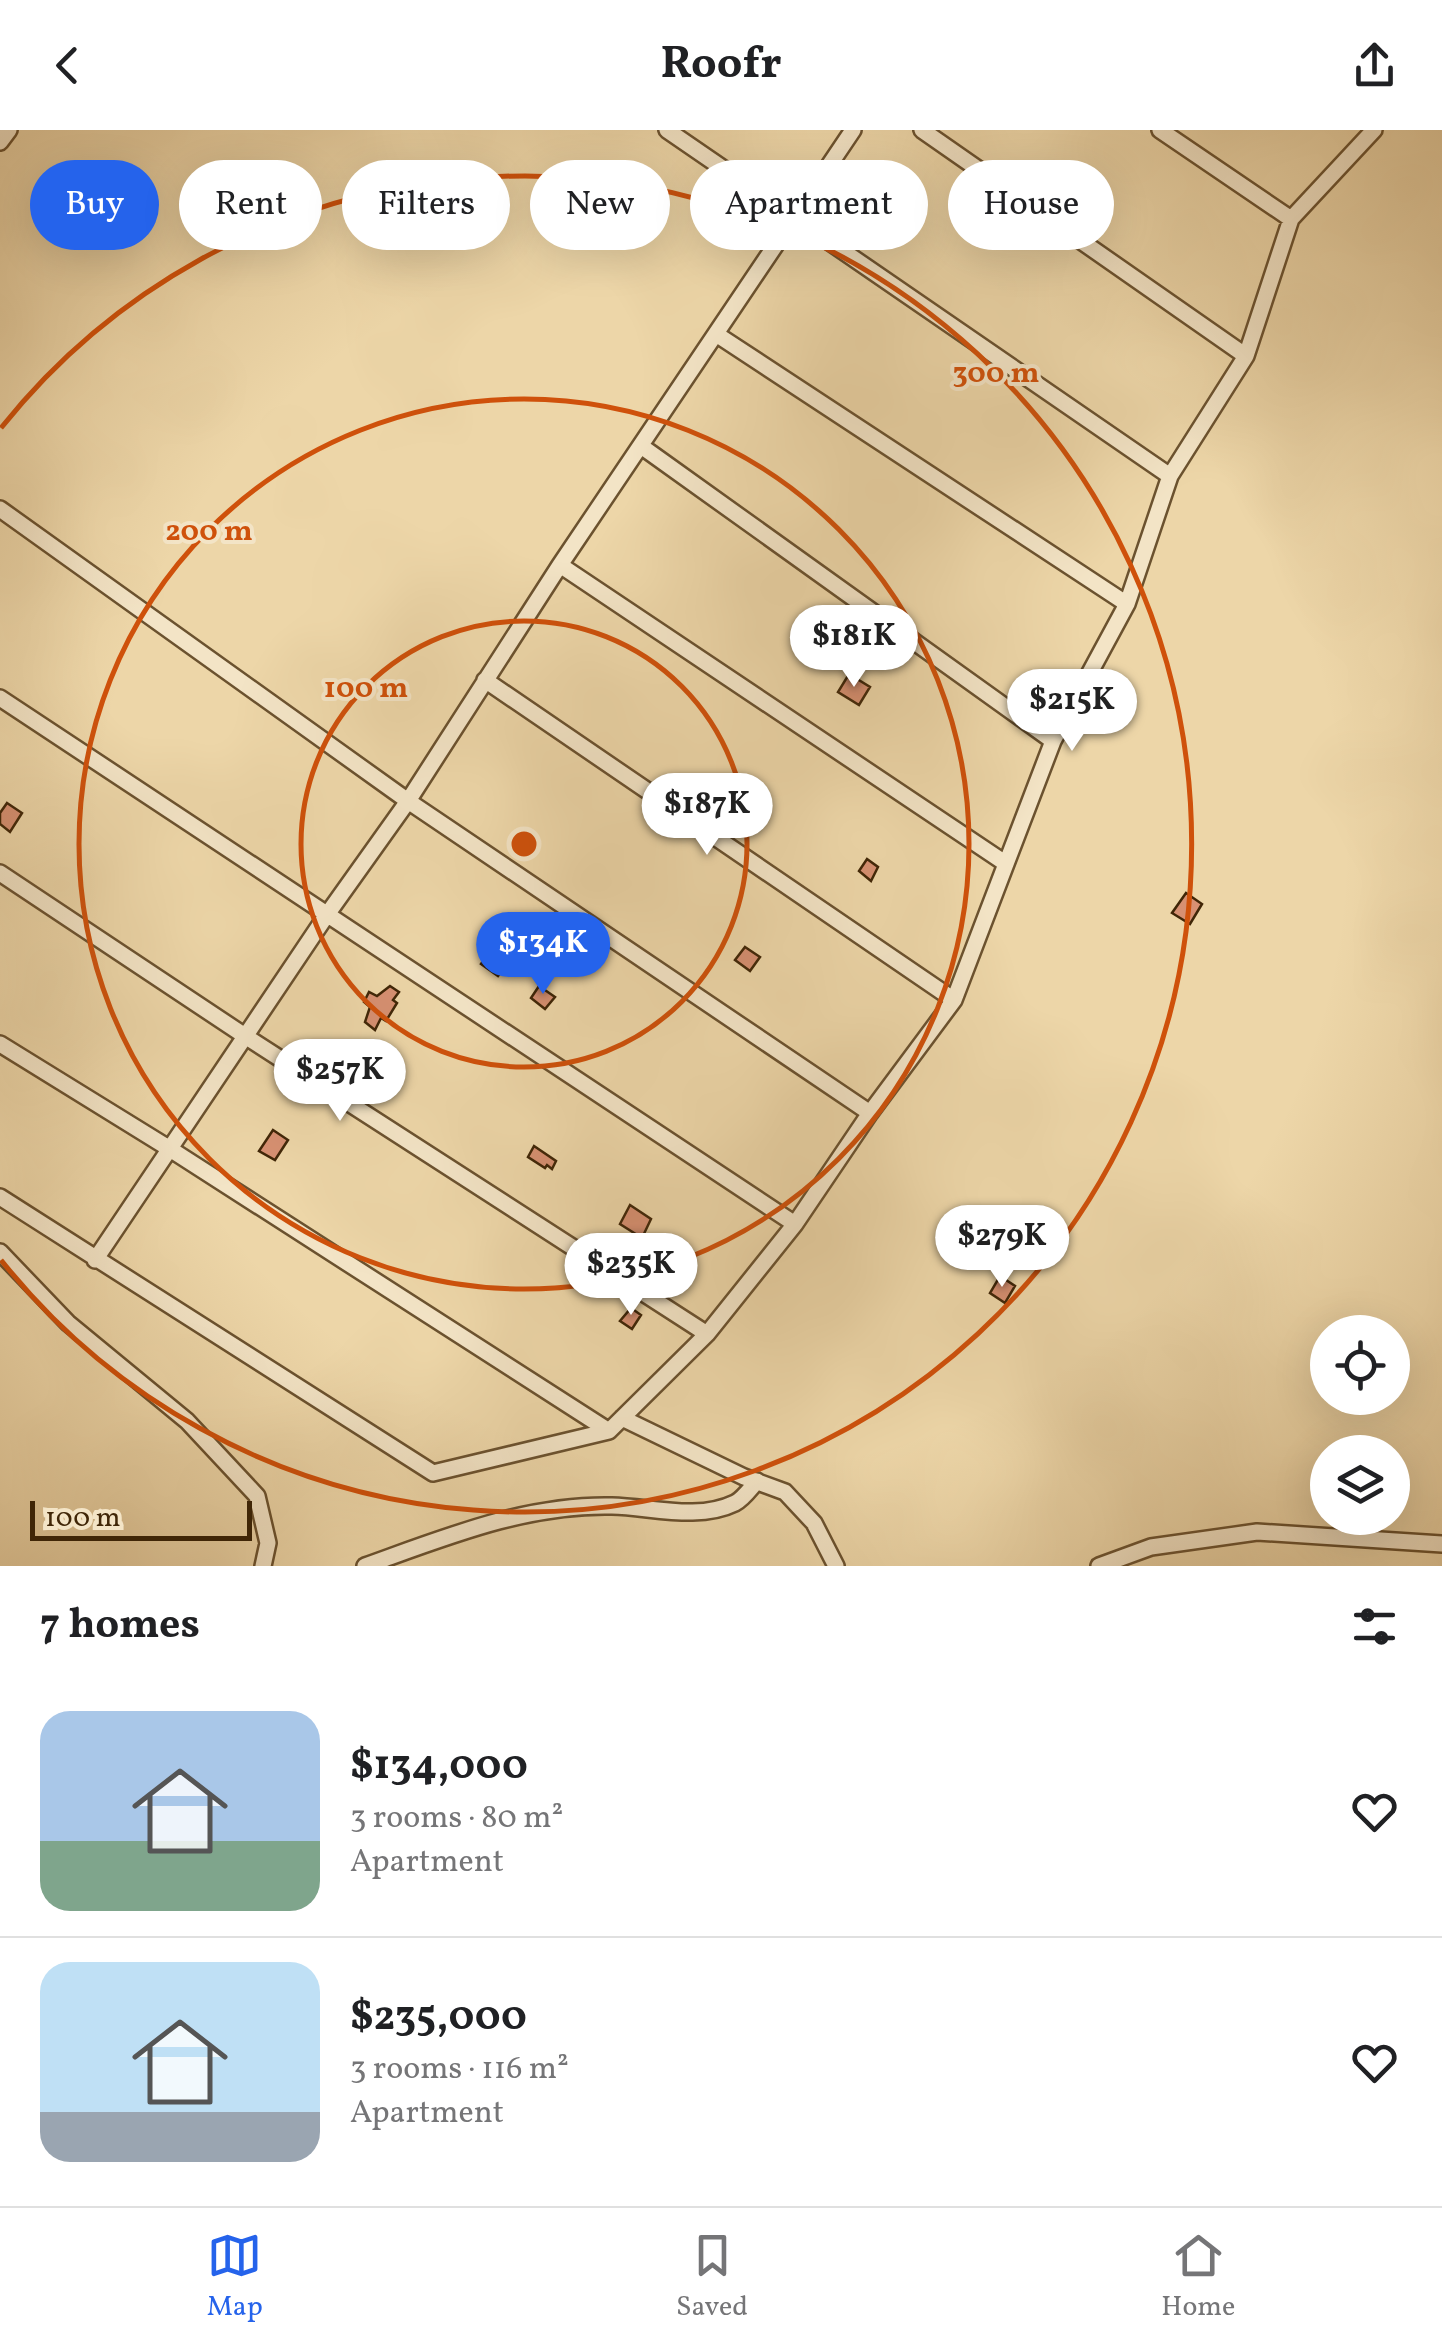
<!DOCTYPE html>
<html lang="en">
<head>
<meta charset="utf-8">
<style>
	body { margin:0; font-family:Vollkorn,serif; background:#f2f2f2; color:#202124; height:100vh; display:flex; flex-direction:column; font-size:38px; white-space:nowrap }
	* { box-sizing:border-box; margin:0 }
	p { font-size:32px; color:#757577 }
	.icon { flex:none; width:55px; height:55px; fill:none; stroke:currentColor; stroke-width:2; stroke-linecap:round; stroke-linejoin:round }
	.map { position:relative; height:1436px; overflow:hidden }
	.details { display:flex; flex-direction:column; background:#fff; flex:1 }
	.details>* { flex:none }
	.hud { position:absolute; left:30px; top:30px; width:1382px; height:90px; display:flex; gap:20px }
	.tools { position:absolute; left:1310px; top:1185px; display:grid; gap:20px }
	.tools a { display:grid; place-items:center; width:100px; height:100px; border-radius:50%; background:#fff; box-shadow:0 10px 40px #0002; font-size:50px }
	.scale { position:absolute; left:30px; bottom:25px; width:222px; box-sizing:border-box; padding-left:10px; border:5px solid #402607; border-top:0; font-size:28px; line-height:35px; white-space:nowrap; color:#402607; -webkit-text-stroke:8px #f3e4c6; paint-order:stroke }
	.price { position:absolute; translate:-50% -85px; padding:0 22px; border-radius:35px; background:#fff; color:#222; font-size:32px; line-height:65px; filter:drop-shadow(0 2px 5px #0008) }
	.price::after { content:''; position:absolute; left:50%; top:60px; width:30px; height:22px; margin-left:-15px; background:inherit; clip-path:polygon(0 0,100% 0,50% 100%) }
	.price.on { background:#2563eb; color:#fff }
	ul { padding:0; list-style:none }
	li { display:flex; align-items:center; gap:30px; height:250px; padding:0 40px }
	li+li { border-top:2px solid #e0e0e0 }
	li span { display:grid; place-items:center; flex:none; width:280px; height:200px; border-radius:30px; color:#555 }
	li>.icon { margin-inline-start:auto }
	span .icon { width:120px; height:120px; fill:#fffc; stroke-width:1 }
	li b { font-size:42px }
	h2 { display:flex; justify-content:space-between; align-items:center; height:120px; padding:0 40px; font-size:42px }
	.chip { padding:0 35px; border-radius:45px; background:#fff; box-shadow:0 10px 40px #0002; font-size:35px; line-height:90px }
	.chip.on { background:#2563eb; color:#fff }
	header { display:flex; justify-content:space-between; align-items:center; height:130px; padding:0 40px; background:#fff; font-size:45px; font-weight:700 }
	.dock { display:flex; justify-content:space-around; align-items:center; height:140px; border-top:2px solid #e0e0e0; background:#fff; font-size:28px; color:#757577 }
	.dock a { display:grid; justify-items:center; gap:5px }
	.dock .on { color:#2563eb }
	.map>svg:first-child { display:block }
	.building { fill:#d79072; stroke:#402607; stroke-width:2.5 }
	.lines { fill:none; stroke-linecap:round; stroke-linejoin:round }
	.minor-casing { stroke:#6b522f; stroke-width:20 }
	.minor { stroke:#f3e4c6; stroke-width:15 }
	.ring { fill:none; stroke:#cf510b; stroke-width:5 }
	.centre { fill:#cf510b; stroke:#f3e4c6; stroke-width:5 }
	.ring-label { font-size:30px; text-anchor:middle; font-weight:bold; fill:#cf510b; stroke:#f3e4c6; stroke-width:8; stroke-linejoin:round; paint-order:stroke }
</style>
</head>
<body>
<header><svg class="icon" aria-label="back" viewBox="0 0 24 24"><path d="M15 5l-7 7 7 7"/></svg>Roofr<svg class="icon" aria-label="share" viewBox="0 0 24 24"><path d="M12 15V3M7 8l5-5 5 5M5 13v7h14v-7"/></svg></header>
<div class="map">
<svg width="1442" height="1436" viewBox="0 0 1442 1436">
	<rect width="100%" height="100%" fill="#edd6a8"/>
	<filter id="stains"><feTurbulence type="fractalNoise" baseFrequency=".002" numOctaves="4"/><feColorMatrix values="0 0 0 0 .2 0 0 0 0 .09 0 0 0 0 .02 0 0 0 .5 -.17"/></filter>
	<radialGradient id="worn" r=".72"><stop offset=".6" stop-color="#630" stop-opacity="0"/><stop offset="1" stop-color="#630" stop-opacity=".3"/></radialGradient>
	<path class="building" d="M849,544l21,13 -11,18 -21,-13z
		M7,673l15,10 -12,19 -10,-8v-11z
		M867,729l11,8 -7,14 -12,-10z
		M1186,763l16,11 -12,20 -18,-11z
		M745,817l15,10 -10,14 -15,-11z
		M491,820l17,13 -10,13 -17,-12z
		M390,856l9,6 -6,8 4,3 -11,18 -5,-3 -6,12 -10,-8 5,-15 -6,-5 5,-10 8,4z
		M539,856l16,11 -10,12 -14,-11z
		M273,1000l15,10 -13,20 -16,-9z
		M534,1016l22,15 -4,8 -5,-4 -2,3 -17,-11z
		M630,1075l21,14 -9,19 -22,-14z
		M1000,1146l15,10 -10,17 -15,-10z
		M631,1178l10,7 -9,14 -12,-8z"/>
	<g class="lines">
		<g class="minor-casing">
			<path id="minor" d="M667,0l503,346
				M922,0l324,226
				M1160,0l131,89
				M0,12l9,-12
				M716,204l411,270
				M641,316l412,295
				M0,379l408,292 462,312
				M560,435l445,298
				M485,550l469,320
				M0,568l795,526
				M0,743l245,163 462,298
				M0,914l170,105 439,282
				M0,1067l433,276 176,-42 98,-97 88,-110 75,-111 84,-113 99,-259 74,-137 43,-128 76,-120 45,-137 83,-89
				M0,1122l68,71 119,98 70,75 11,47 -5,23
				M95,1130l231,-344 82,-115 152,-236 293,-435
				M622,1288l122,59 41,15 29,31 22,43
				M365,1436c81,-29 161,-62 247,-60 40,1 86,15 123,-3 8,-4 15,-14 22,-22
				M1099,1436l52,-19 106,-15 185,12"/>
		</g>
		<use href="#minor" class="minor"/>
	</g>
	<g class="ring">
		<circle cx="524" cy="714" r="223"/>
		<circle cx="524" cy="714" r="445"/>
		<path d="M1 298A668 668 0 1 1 1 1130"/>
	</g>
	<circle cx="524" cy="714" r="15" class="centre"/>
	<g class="ring-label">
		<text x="996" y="252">300 m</text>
		<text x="209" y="410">200 m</text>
		<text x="366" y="567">100 m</text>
	</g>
	<rect width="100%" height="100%" filter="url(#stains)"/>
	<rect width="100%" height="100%" fill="url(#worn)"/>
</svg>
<div class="tools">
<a><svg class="icon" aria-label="locate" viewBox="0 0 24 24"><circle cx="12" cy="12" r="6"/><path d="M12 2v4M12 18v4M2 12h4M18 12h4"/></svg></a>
<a><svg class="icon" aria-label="layers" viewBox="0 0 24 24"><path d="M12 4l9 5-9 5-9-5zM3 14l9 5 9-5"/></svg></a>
</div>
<div class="scale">100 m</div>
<b class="price" style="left:854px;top:560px">$181K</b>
<b class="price" style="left:1072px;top:624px">$215K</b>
<b class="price" style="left:707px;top:728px">$187K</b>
<b class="price on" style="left:543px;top:867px">$134K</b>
<b class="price" style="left:340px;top:994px">$257K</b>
<b class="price" style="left:1002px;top:1160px">$279K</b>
<b class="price" style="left:631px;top:1188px">$235K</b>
<div class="hud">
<a class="chip on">Buy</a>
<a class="chip">Rent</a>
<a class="chip">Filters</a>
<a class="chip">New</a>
<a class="chip">Apartment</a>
<a class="chip">House</a>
</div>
</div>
<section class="details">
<h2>7 homes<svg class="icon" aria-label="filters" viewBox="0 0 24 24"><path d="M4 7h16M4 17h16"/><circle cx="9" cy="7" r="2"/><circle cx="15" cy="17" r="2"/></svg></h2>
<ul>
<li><span style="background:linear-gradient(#a9c7e8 65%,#7fa58c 0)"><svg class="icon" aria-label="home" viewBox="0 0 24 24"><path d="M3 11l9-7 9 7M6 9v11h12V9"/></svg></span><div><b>$134,000</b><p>3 rooms · 80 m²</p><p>Apartment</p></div><svg class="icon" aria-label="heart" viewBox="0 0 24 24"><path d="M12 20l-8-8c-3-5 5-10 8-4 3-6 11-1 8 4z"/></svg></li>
<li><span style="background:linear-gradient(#bfe0f5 75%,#9aa5b1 0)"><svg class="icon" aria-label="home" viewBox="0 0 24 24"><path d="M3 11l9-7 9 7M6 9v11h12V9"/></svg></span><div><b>$235,000</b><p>3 rooms · 116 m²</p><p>Apartment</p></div><svg class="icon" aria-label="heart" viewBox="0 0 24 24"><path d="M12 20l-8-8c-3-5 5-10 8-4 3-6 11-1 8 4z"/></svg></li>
</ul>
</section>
<nav class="dock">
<a class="on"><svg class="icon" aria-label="map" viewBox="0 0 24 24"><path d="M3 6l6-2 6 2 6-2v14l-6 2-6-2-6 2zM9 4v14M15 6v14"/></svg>Map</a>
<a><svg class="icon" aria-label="saved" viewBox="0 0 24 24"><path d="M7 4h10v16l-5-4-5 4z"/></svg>Saved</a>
<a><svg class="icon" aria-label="home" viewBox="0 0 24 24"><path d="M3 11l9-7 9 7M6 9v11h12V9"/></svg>Home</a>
</nav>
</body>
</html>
